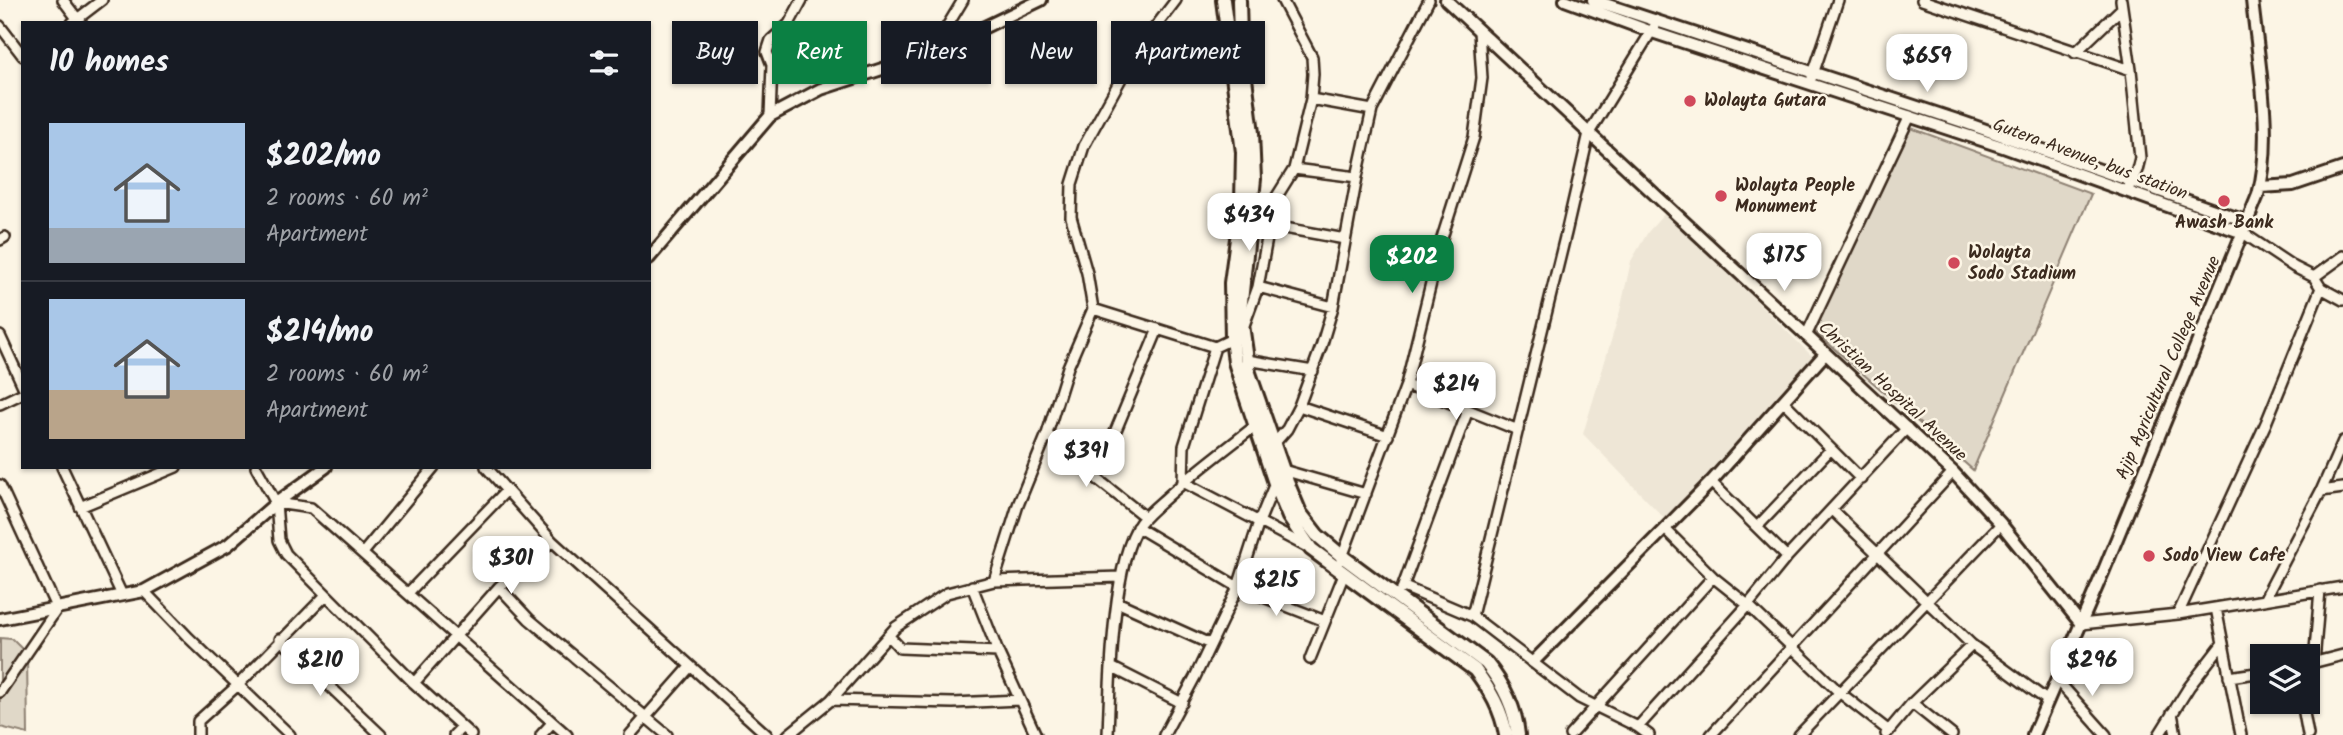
<!DOCTYPE html>
<html lang="en">
<head>
<meta charset="utf-8">
<style>
	body { margin:0; font-family:Kalam,sans-serif; background:#242831; color:#f1f3f6; height:100vh; display:flex; flex-direction:column; font-size:26px; white-space:nowrap }
	* { box-sizing:border-box; margin:0 }
	p { font-size:23px; color:#9ea1a6 }
	.icon { flex:none; width:38px; height:38px; fill:none; stroke:currentColor; stroke-width:2; stroke-linecap:round; stroke-linejoin:round }
	.map { position:relative; flex:1; overflow:hidden }
	.details { position:absolute; left:21px; top:21px; width:630px; height:448px; display:flex; flex-direction:column; background:#171b24; border-radius:0px; box-shadow:0 2px 5px #0004 }
	.details>* { flex:none }
	.hud { position:absolute; left:672px; top:21px; width:665px; height:63px; display:flex; gap:14px }
	.tools { position:absolute; left:2250px; top:644px; display:grid; gap:14px }
	.tools a { display:grid; place-items:center; width:70px; height:70px; border-radius:0px; background:#171b24; box-shadow:0 2px 5px #0004; font-size:35px }
	.price { position:absolute; translate:-50% -60px; padding:0 16px; border-radius:14px; background:#fff; color:#222; font-size:23px; line-height:46px; filter:drop-shadow(0 2px 4px #0008) }
	.price::after { content:''; position:absolute; left:50%; top:42px; width:21px; height:16px; margin-left:-10px; background:inherit; clip-path:polygon(0 0,100% 0,50% 100%) }
	.price.current { background:#0b8043; color:#fff }
	ul { padding:0; list-style:none }
	li { display:flex; align-items:center; gap:21px; height:175px; padding:0 28px }
	li+li { border-top:2px solid #363941 }
	li span { display:grid; place-items:center; flex:none; width:196px; height:140px; border-radius:0px; color:#555 }
	li>.icon { margin-inline-start:auto }
	span .icon { width:84px; height:84px; fill:#fffc; stroke-width:1 }
	li b { font-size:30px }
	h2 { display:flex; justify-content:space-between; align-items:center; height:84px; padding:0 28px; font-size:30px }
	.tag { padding:0 24px; border-radius:0px; background:#171b24; box-shadow:0 2px 5px #0004; font-size:24px; line-height:63px }
	.tag.current { background:#0b8043; color:#fff }
	.map>svg:first-child { display:block }
	.built { fill:#eee6d6 }
	.green { fill:#e0d8c8; stroke:#8e8173; stroke-width:2 }
	.lines { fill:none; stroke-linecap:round; stroke-linejoin:round }
	.minor-casing { stroke:#3b2a1e; stroke-width:14 }
	.major-casing { stroke:#3b2a1e; stroke-width:16 }
	.highway-casing { stroke:#3b2a1e; stroke-width:18 }
	.minor { stroke:#fcf5e5; stroke-width:9 }
	.major { stroke:#fcf5e5; stroke-width:10 }
	.highway { stroke:#fcf5e5; stroke-width:12 }
	.poi-dot { fill:#d1495b; stroke:#fcf5e5; stroke-width:2.5 }
	.labels { text-anchor:middle; dominant-baseline:central; stroke-width:5; stroke-linejoin:round; paint-order:stroke }
	.poi-label { font-size:18px; font-weight:bold; fill:#3b2a1e; stroke:#fcf5e5; text-anchor:start }
	.street-label { font-size:18px; fill:#3b2a1e; stroke:#fcf5e5 }
</style>
</head>
<body>
<div class="map">
<svg width="2343" height="735" viewBox="0 0 2343 735">
	<rect width="100%" height="100%" fill="#fcf5e5"/>
	<filter id="ink" filterUnits="userSpaceOnUse"><feTurbulence type="fractalNoise" baseFrequency=".0143" numOctaves="2"/><feDisplacementMap in="SourceGraphic" scale="14" xChannelSelector="R" yChannelSelector="G"/><feConvolveMatrix kernelMatrix="1 2 1 2 8 2 1 2 1" color-interpolation-filters="sRGB"/></filter>
	<g filter="url(#ink)">
		<path class="built" d="M1666,212l149,147 -96,109 -53,52 -83,-86 37,-123 11,-50 17,-29z"/>
		<path class="green" d="M1911,128l180,66 -118,276 -159,-139z
			M0,638l12,1 15,15 1,80 -28,-7z"/>
		<g class="lines">
			<g class="minor-casing">
				<path id="minor" d="M63,0l16,21
					M1922,0l209,70
					M2121,0l10,70 9,88 -3,12 -8,17
					M72,23l30,-23
					M0,26l23,30
					M931,53l32,-53
					M2075,53l47,-45
					M1812,77l26,-77
					M1311,99l61,11
					M770,116l2,-51 -5,-13 4,-12 18,-16 13,-24
					M1294,169l63,8
					M1247,203l27,-2 20,-32 17,-70 2,-25 -1,-17 -30,-57
					M1268,225l77,14
					M2243,233l51,34 20,10 7,11 22,12
					M0,240l5,-3
					M2314,277l29,-21
					M1258,287l75,20
					M1093,309l122,38 17,-8
					M1243,328l15,-41 16,-86
					M0,336l23,50
					M1806,336l104,-220
					M1215,347l-31,99 -1,36 126,66
					M1247,360l66,11
					M1406,385l112,45
					M1783,401l78,78
					M0,404l23,-11
					M1299,406l89,30
					M1047,434l49,44 49,39
					M1272,446l15,-17 12,-23 22,-59 12,-40 24,-130 15,-67 57,-110
					M62,467l60,128
					M256,467l20,36 3,37 7,14 128,129 57,52
					M486,467l66,74 215,194
					M1283,470l83,24
					M1096,478l62,-149
					M1711,482l76,75
					M0,485l57,124 -57,83
					M2321,491l22,-3
					M276,503l35,5 256,227
					M80,507l96,-40
					M1832,510l140,135 76,56
					M1137,527l101,60 87,34
					M1757,527l74,-78
					M1665,529l48,48 35,28 91,87 50,39
					M363,553l71,-86
					M1341,560l65,-175 36,-147 32,-101 8,-59 -3,-47
					M994,581l127,-4
					M972,586l26,66 38,83
					M499,587l30,32 138,116
					M1404,587l68,29 107,82 59,29 11,8
					M1402,589l66,-179
					M144,591l45,47 101,97
					M408,593l99,-103
					M2264,600l57,-109 22,-50
					M1117,602l93,42
					M2216,608l25,127
					M2178,614l88,-191 55,-135
					M1472,616l94,-383 23,-100 65,-106
					M2081,624l97,-10 165,-27
					M889,636l11,12 98,4
					M280,639l101,96
					M1310,659l34,-85
					M2314,662l6,-72
					M2308,664l35,-9
					M1113,668l69,35
					M2229,677l34,-5
					M2057,680l49,55
					M414,683l85,-96 53,-46
					M831,700l122,3 66,-3
					M2302,702l6,33
					M1912,703l40,32
					M2172,713l4,22
					M1638,727l110,-122 39,-48 120,-129
					M1886,734l26,-31 60,-58
					M198,735v-14l40,-36 88,-90
					M454,735l8,-8
					M541,735l11,-12
					M630,735l60,-68
					M788,735l43,-35 65,-73 51,-34 47,-12 24,-76 29,-71 21,-67 25,-58 -6,-36 -16,-56 1,-33 12,-38 50,-91 42,-55
					M1108,735c2,-51 4,-173 32,-212 8,-10 18,-18 27,-26 28,-25 59,-48 88,-71
					M1164,735l31,-58 43,-90 21,-65 16,-39
					M1570,735l143,-158
					M1711,735l242,-263
					M1799,735l202,-211
					M2159,735l30,-48 34,-44"/>
			</g>
			<g class="major-casing">
				<path id="major" d="M1446,0l507,472 48,52 80,100
					M1565,0l87,32 354,116 237,85
					M1593,0l370,122 285,100
					M2260,187l33,-2 50,-17
					M649,258l121,-142 51,-27 110,-36 110,-53
					M0,619l144,-28 84,-46 48,-42 50,-36
					M1533,662l178,-180 114,-128
					M2033,735l71,-165 154,-375c16,-57 0,-136 -6,-195"/>
			</g>
			<g class="highway-casing">
				<path id="highway" d="M1223,0l20,152 -1,50 -11,81 1,56 3,23 10,32 30,89 14,34 22,32 164,121c15,20 27,40 31,65
					M1239,0l1,39 12,94 2,46 -14,132 9,62 38,109 13,31 17,22 26,22 143,106c18,22 29,44 32,72"/>
			</g>
			<use href="#minor" class="minor"/>
			<use href="#major" class="major"/>
			<use href="#highway" class="highway"/>
		</g>
	</g>
	<g class="poi-dot">
		<circle cx="1690" cy="101" r="7"/>
		<circle cx="1721" cy="196" r="7"/>
		<circle cx="2224" cy="201" r="7"/>
		<circle cx="1954" cy="263" r="7"/>
		<circle cx="2149" cy="556" r="7"/>
	</g>
	<g class="labels">
		<g class="poi-label">
			<text x="1704" y="101">Wolayta Gutara</text>
			<text x="1735" y="186">Wolayta People<tspan x="1735" dy="21">Monument</tspan></text>
			<text x="2224" y="223" text-anchor="middle">Awash Bank</text>
			<text x="1968" y="253">Wolayta<tspan x="1968" dy="21">Sodo Stadium</tspan></text>
			<text x="2163" y="556">Sodo View Cafe</text>
		</g>
		<g class="street-label">
			<text transform="translate(2090 160) rotate(20)">Gutera Avenue, bus station</text>
			<text transform="translate(2169 368) rotate(-67)">Ajip Agricultural College Avenue</text>
			<text transform="translate(1892 392) rotate(43)">Christian Hospital Avenue</text>
		</g>
	</g>
</svg>
<div class="tools">
<a><svg class="icon" aria-label="layers" viewBox="0 0 24 24"><path d="M12 4l9 5-9 5-9-5zM3 14l9 5 9-5"/></svg></a>
</div>
<b class="price" style="left:1927px;top:94px">$659</b>
<b class="price" style="left:1249px;top:253px">$434</b>
<b class="price" style="left:1784px;top:293px">$175</b>
<b class="price current" style="left:1412px;top:295px">$202</b>
<b class="price" style="left:1456px;top:422px">$214</b>
<b class="price" style="left:1086px;top:489px">$391</b>
<b class="price" style="left:511px;top:596px">$301</b>
<b class="price" style="left:1276px;top:618px">$215</b>
<b class="price" style="left:320px;top:698px">$210</b>
<b class="price" style="left:2092px;top:698px">$296</b>
<div class="hud">
<a class="tag">Buy</a>
<a class="tag current">Rent</a>
<a class="tag">Filters</a>
<a class="tag">New</a>
<a class="tag">Apartment</a>
</div>
<section class="details">
<h2>10 homes<svg class="icon" aria-label="filters" viewBox="0 0 24 24"><path d="M4 7h16M4 17h16"/><circle cx="9" cy="7" r="2"/><circle cx="15" cy="17" r="2"/></svg></h2>
<ul>
<li><span style="background:linear-gradient(#a9c7e8 75%,#9aa5b1 0)"><svg class="icon" aria-label="home" viewBox="0 0 24 24"><path d="M3 11l9-7 9 7M6 9v11h12V9"/></svg></span><div><b>$202/mo</b><p>2 rooms · 60 m²</p><p>Apartment</p></div></li>
<li><span style="background:linear-gradient(#a9c7e8 65%,#b9a48a 0)"><svg class="icon" aria-label="home" viewBox="0 0 24 24"><path d="M3 11l9-7 9 7M6 9v11h12V9"/></svg></span><div><b>$214/mo</b><p>2 rooms · 60 m²</p><p>Apartment</p></div></li>
</ul>
</section>
</div>
</body>
</html>
